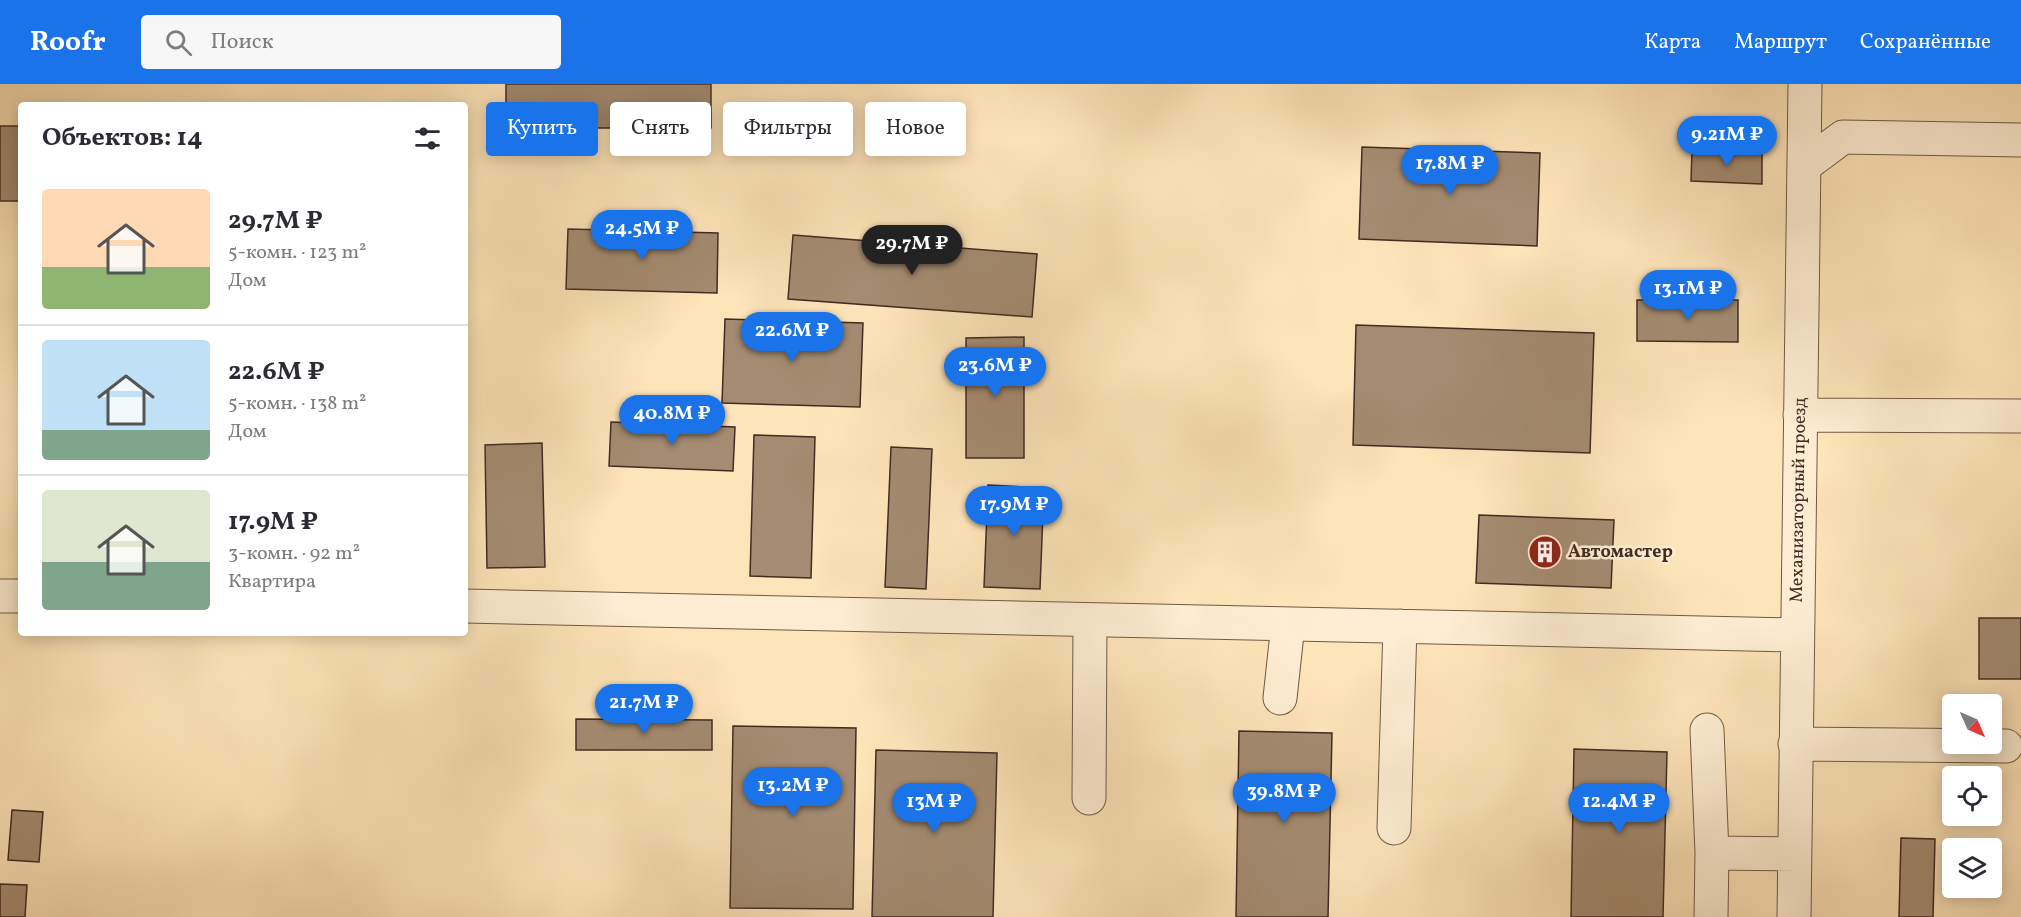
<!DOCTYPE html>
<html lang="ru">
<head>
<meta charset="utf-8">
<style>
	body { margin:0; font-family:Vollkorn,serif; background:#f7f7f7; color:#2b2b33; height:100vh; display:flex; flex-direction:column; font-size:22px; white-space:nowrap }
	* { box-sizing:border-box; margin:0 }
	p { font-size:20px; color:#7c7c81 }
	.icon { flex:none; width:33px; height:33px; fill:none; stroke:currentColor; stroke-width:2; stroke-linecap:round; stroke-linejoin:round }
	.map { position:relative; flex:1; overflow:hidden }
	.sheet { position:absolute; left:18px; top:18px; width:450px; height:534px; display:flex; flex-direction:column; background:#fff; border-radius:6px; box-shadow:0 3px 15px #0003 }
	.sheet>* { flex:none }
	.top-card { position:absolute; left:486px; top:18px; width:570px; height:54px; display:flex; gap:12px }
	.needle { width:39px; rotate:135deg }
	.buttons { position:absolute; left:1942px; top:610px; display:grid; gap:12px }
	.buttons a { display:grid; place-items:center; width:60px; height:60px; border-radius:6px; background:#fff; box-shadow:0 3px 15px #0003; font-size:30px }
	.price { position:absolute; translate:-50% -51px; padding:0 14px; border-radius:21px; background:#1a73e8; color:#fff; font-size:20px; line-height:39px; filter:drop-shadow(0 2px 3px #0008) }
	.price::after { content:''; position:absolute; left:50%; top:36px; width:18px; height:14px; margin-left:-9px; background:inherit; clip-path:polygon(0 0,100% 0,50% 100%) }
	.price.current { background:#222; color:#fff }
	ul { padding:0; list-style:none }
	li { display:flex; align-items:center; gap:18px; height:150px; padding:0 24px }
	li+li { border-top:2px solid #e1e1e2 }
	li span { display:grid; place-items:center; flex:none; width:168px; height:120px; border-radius:6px; color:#555 }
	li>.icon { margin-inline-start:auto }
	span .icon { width:72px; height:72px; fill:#fffc; stroke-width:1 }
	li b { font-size:26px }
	h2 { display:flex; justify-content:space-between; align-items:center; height:72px; padding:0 24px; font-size:26px }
	.pill { padding:0 21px; border-radius:6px; background:#fff; box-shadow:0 3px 15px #0003; font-size:21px; line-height:54px }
	.pill.current { background:#1a73e8; color:#fff }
	header { display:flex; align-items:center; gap:36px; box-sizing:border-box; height:84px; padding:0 30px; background:#1a73e8; color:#fff }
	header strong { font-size:28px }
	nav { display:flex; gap:33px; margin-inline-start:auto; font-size:21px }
	.search { width:420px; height:54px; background:#f7f7f7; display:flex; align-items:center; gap:15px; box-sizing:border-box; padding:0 21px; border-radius:6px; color:#7c7c81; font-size:22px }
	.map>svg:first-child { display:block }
	.building { fill:#a48b71; stroke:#422b22; stroke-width:1.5 }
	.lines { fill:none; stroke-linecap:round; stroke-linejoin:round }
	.minor-casing { stroke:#715948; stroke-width:35 }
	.minor { stroke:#feedd2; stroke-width:33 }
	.labels { text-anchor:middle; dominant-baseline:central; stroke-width:5; stroke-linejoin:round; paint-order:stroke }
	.street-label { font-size:18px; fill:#422b22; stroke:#feedd2 }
	.poi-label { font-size:18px; font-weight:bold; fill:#422b22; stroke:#feedd2; text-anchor:start }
</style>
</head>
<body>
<header>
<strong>Roofr</strong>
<div class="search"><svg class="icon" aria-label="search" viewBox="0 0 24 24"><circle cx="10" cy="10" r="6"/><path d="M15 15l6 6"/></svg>Поиск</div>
<nav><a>Карта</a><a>Маршрут</a><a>Сохранённые</a></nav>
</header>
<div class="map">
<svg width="2021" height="833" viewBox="0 0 2021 833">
	<rect width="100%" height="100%" fill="#fee4b9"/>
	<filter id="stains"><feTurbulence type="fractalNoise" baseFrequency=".00333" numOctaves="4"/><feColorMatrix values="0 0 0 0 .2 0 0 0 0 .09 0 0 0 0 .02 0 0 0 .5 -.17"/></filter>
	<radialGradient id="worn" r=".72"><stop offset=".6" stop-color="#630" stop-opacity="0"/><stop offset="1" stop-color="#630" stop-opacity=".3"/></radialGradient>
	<path class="building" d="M506,0h205v44h-205z
		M0,42h21v75h-21z
		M1362,63l178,6 -3,93 -178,-7z
		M1692,66l70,2v32l-71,-3z
		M568,145l150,4 -1,60 -151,-4z
		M793,151l244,19 -5,63 -244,-18z
		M1637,216h101v42l-101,-1z
		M725,235l138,4 -3,84 -138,-4z
		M1356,241l238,8 -4,120 -237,-8z
		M1024,253v121h-58v-120z
		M611,338l124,5 -2,44 -124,-5z
		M754,351l61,2 -4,141 -61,-2z
		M542,359l3,124 -58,1 -2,-123z
		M891,363l41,2 -6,140 -41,-2z
		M988,401l56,3 -4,101 -56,-2z
		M1479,431l135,5 -3,68 -135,-5z
		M1979,534h42v61h-42z
		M576,635l136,1v30h-136z
		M733,642l123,2 -3,181 -123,-1z
		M1239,647l93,2 -4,184h-92z
		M1574,665l93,3 -4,165h-92z
		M876,666l121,3 -4,164h-121z
		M12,726l31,2 -4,50 -31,-2z
		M1901,754l34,1 -2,78h-34z
		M0,800l27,1 -2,32h-25z"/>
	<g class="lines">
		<g class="minor-casing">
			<path id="minor" d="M1804,82l39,-29 178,3
				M1800,331l221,1
				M0,512h21
				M465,522l1331,29
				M1280,614l8,-74
				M1707,646l5,123 -1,64
				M1795,660l211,2
				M1089,714l1,-178
				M1394,744l6,-202
				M1712,769l82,1
				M1794,833l11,-833"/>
		</g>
		<use href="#minor" class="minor"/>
	</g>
	<defs>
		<g id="building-disc" transform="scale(1.725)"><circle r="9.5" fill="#8f2418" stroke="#feedd2"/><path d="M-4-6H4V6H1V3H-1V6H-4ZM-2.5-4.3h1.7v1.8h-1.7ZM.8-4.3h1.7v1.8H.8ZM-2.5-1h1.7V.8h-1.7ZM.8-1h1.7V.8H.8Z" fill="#fff"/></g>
	</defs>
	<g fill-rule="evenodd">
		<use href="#building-disc" x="1545" y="468"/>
	</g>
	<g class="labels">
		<g class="street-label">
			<text transform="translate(1799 416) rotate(-89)">Механизаторный проезд</text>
		</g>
		<g class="poi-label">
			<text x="1568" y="468">Автомастер</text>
		</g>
	</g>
	<rect width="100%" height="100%" filter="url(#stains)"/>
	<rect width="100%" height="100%" fill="url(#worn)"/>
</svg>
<div class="buttons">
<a><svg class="needle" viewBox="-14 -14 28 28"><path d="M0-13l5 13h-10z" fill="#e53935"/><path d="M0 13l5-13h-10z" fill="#7c7c81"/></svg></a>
<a><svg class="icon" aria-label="locate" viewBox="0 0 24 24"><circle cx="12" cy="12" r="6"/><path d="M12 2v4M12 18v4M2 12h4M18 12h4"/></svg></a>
<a><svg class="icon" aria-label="layers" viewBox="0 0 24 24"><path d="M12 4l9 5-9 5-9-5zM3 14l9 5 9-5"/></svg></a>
</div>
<b class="price" style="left:1727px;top:83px">9.21M ₽</b>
<b class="price" style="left:1450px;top:112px">17.8M ₽</b>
<b class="price" style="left:642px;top:177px">24.5M ₽</b>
<b class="price current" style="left:912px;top:192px">29.7M ₽</b>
<b class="price" style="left:1688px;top:237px">13.1M ₽</b>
<b class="price" style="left:792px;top:279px">22.6M ₽</b>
<b class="price" style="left:995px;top:314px">23.6M ₽</b>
<b class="price" style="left:672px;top:362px">40.8M ₽</b>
<b class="price" style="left:1014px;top:453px">17.9M ₽</b>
<b class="price" style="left:644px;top:651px">21.7M ₽</b>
<b class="price" style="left:793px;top:734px">13.2M ₽</b>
<b class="price" style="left:1284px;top:740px">39.8M ₽</b>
<b class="price" style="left:934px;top:750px">13M ₽</b>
<b class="price" style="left:1619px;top:750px">12.4M ₽</b>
<div class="top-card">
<a class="pill current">Купить</a>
<a class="pill">Снять</a>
<a class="pill">Фильтры</a>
<a class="pill">Новое</a>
</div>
<section class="sheet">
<h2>Объектов: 14<svg class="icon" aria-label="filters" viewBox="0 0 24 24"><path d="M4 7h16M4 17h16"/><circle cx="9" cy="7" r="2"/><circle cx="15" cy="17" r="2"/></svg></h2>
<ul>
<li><span style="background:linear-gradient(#ffd9b3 65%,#8fb573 0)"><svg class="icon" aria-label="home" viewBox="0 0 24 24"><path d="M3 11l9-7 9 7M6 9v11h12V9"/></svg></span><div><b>29.7M ₽</b><p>5-комн. · 123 m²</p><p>Дом</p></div></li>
<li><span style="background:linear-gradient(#bfe0f5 75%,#7fa58c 0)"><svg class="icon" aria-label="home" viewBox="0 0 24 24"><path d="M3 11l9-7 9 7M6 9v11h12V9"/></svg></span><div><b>22.6M ₽</b><p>5-комн. · 138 m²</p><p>Дом</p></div></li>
<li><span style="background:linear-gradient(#dfe7d0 60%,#7fa58c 0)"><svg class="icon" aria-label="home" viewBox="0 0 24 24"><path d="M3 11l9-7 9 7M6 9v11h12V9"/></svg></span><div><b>17.9M ₽</b><p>3-комн. · 92 m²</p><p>Квартира</p></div></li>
</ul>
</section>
</div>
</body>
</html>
